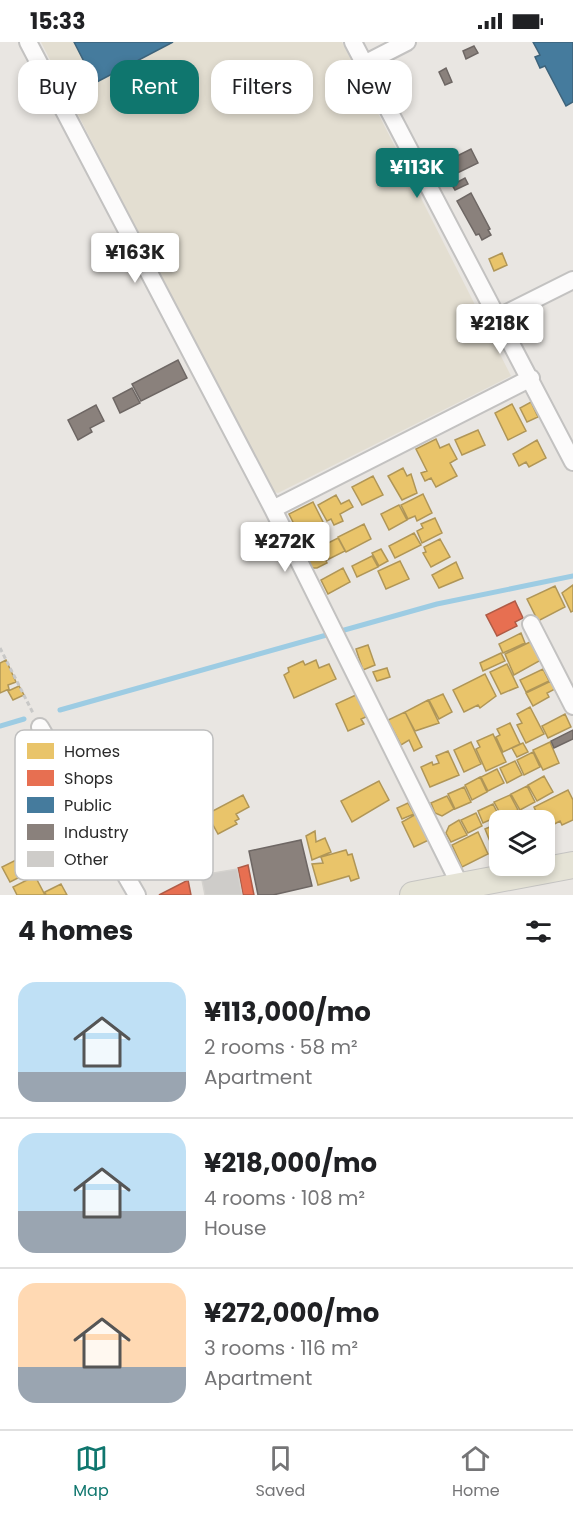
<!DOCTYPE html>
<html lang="en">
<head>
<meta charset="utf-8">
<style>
	body { margin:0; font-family:Poppins,sans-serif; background:#f6f6f6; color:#202124; height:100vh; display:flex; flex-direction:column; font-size:22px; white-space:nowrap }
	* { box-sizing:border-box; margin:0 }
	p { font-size:20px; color:#757577 }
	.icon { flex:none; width:33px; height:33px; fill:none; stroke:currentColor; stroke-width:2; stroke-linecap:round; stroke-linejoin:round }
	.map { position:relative; height:853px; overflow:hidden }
	.side { display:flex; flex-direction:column; background:#fff; flex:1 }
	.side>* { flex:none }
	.top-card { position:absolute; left:18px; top:18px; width:537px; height:54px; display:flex; gap:12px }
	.tools { position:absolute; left:489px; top:768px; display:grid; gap:12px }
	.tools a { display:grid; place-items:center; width:66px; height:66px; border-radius:12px; background:#fff; box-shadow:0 3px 9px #0003; font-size:30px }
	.price { position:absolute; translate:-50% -51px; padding:0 14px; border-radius:6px; background:#fff; color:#222; font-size:20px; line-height:39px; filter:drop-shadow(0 2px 3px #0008) }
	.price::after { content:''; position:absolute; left:50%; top:36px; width:18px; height:14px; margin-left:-9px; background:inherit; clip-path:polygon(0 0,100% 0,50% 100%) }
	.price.active { background:#0f766e; color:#fff }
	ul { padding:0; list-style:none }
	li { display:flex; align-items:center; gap:18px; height:150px; padding:0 18px }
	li+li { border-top:2px solid #e0e0e0 }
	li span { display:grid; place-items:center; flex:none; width:168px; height:120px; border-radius:18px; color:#555 }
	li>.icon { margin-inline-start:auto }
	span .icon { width:72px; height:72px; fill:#fffc; stroke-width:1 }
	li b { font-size:26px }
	h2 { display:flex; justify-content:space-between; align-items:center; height:72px; padding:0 18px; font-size:26px }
	.tag { padding:0 21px; border-radius:18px; background:#fff; box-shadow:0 3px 9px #0003; font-size:21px; line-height:54px }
	.tag.active { background:#0f766e; color:#fff }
	.status { display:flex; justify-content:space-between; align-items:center; height:42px; padding:0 30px; background:#fff; direction:ltr }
	.status svg { height:16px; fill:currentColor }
	.tab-bar { display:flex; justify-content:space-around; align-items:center; height:84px; border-top:2px solid #e0e0e0; background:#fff; font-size:16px; color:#757577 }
	.tab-bar a { display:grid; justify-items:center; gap:3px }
	.tab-bar .active { color:#0f766e }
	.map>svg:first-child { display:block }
	.education { fill:#e3ded1 }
	.homes { fill:#e9c46a; stroke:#b09657; stroke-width:1.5 }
	.shops { fill:#e76f51; stroke:#af5b46; stroke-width:1.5 }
	.public { fill:#457b9d; stroke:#3d637b; stroke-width:1.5 }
	.industry { fill:#8a817c; stroke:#6e6764; stroke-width:1.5 }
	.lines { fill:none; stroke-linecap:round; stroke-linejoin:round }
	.stream { stroke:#9dcce3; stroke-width:5 }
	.building { fill:#ceccc9; stroke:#d4d2ce; stroke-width:1.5 }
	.minor-casing { stroke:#c3c2c1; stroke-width:20 }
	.primary-casing { stroke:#c5c4c2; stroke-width:28 }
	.path { stroke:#c8c8c7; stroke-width:3; stroke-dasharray:4.5 3; stroke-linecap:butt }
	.minor { stroke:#fcfbfb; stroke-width:16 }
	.primary { stroke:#e5e3d6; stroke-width:26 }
	.key { fill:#fff; stroke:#bfbfbf; stroke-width:1.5 }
	.key-label { font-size:16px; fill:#2b2b2b }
</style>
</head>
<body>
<div class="status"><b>15:33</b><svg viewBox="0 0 49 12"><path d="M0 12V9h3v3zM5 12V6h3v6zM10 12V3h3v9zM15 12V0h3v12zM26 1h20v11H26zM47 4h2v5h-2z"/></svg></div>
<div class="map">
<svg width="573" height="853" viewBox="0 0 573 853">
	<rect width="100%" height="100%" fill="#e9e6e2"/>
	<path class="education" d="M41,0h301l169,334 -233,117 -8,-2z"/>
	<path class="homes" d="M502,211l5,12 -13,6 -5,-12z
		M531,360l7,15 -11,5 -7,-14z
		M512,362l14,27 -18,9 -13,-27z
		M478,388l7,15 -23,10 -7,-15z
		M436,397l4,9 9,-4 8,15 -7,4 7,13 -21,11 -5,-9 -6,3 -4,-8 6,-2 -11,-22z
		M537,398l9,18 -17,9 -3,-5 -7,4 -6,-12z
		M403,426l4,8 4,-2 6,19 -15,7 -14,-24z
		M373,434l10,19 -21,10 -10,-18z
		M423,452l9,19 -15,8 -2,-5 -7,3 -7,-14z
		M336,453l5,9 8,-4 4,7 -13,7 3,7 -9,4 -3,-6 -4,2 -9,-16z
		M313,460l10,20 -24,12 -10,-20z
		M399,463l8,15 -18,10 -8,-16z
		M435,476l7,15 -20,10 -5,-12 6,-3 -2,-4z
		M364,482l7,15 -25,13 -8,-15z
		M414,491l7,12 -26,13 -6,-12z
		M312,494l5,10 -12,6 -5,-10z
		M338,496l7,13 -18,9 -7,-13z
		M440,497l10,18 -19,10 -8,-14 3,-1 -2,-5z
		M319,505l8,16 -10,5h-6l-6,-14z
		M381,507l7,12 -9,5 -7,-13z
		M372,514l6,11 -21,10 -5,-11z
		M400,519l9,18 -23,10 -8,-18z
		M456,520l7,16 -24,10 -7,-13z
		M343,526l7,14 -22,12 -7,-14z
		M573,543v26l-2,1 -9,-19z
		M555,544l10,21 -27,14 -11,-22z
		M521,591l4,10 -22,10 -4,-9z
		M532,599l9,19 -27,15 -9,-21z
		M368,603l7,20 -12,5 -7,-21z
		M501,611l4,8 -22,10 -3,-8z
		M6,618l10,22 -8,3 1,4 -9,4v-30z
		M316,618l3,8 10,-4 7,15 -42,19 -10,-23 5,-3 -1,-4 15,-7 2,4z
		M507,622l11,23 -17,7 -11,-22z
		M387,626l3,9 -13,4 -4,-9z
		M543,627l6,12 -23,11 -6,-12z
		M485,632l11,22 -16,12 -2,-3 -14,7 -11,-22z
		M551,639l4,8 -8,4 2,4 -16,9 -7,-13z
		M19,644l5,9 -11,5 -5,-9z
		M358,652l10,22 -7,3 3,5 -16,7 -12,-27z
		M443,652l9,18 -13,7 -10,-19z
		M428,658l11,23 -24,8 -10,-19z
		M530,665l14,27 -18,9 -9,-18 5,-2 -5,-9z
		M405,670l17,35 -8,4 -5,-11 -8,5 -13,-25z
		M565,672l6,13 -23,11 -6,-12z
		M510,681l10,21 -17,8 -7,-15 4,-2 -3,-6z
		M493,692l13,28 -20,9 -10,-22 4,-2 -3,-6z
		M471,700l10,22 -17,8 -10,-22z
		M550,700l9,21 -16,7 -10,-20z
		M523,701l5,9 -11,5 -5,-9z
		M448,709l11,24 -29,12 -9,-20 11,-5 1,3 6,-2 -3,-7z
		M533,710l7,15 -16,8 -7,-15z
		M515,719l7,14 -15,8 -7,-15z
		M497,727l7,14 -16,8 -7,-14z
		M544,734l9,16 -16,9 -9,-16z
		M480,735l7,15 -15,8 -7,-15z
		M379,739l10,19 -37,22 -11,-21z
		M527,744l8,16 -15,8 -9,-16z
		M464,745l7,15 -16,7 -7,-15z
		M568,748l5,10v20l-11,5 -2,-4 -15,8 -1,-9h-4l-6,-13z
		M243,753l6,12 -13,7 3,5 -4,2 2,3 -19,10 -11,-20z
		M510,753l8,15 -17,5 -7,-13z
		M447,754l7,13 -12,7 -7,-3 -4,-10z
		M408,761l6,11 -12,5 -5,-11z
		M493,762l6,12 -16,7 -5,-12z
		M418,771l13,26 -17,8 -12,-25z
		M476,771l6,13 -14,7 -7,-13z
		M459,778l8,15 -16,7 -5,-9 3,-7z
		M492,784l6,15 -7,3 -6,-15z
		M315,789l1,11 9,-4 6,14 -19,8 -6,-24z
		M478,790l10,22 -26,13 -10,-22z
		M346,808l2,5 4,-1 7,24 -8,3 -2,-5 -31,9 -6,-21 11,-1 -2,-6z
		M22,815l8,15 -20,10 -8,-15z
		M35,834l10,19h-28l-4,-8z
		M61,842l6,11h-21l-1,-3z"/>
	<path class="shops" d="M515,559l8,17 -8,4 2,4 -20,10 -11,-21z
		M248,823l6,30h-11l-5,-27z
		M188,838l3,15h-32z"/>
	<path class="public" d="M74,0h99l-78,41z
		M533,0h40v60l-7,4 -21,-40 -5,2 -5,-11 5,-2z
		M363,35l9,18 -6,4 -10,-19z"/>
	<path class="industry" d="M474,4l4,7 -12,6 -3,-8z
		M446,26l6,14 -7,3 -6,-13z
		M471,107l7,14 -31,15 -6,-11 5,-2 -1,-3z
		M465,136l3,6 -13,6 -3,-5z
		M471,151l19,36 -2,1 3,5 -9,5 -3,-6 -3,1 -19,-34z
		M178,318l9,18 -46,23 -9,-17z
		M132,346l8,15 -20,10 -7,-15z
		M96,363l8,16 -14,7 2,4 -14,8 -10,-20z
		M573,688v9l-19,9 -3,-7z
		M301,798l11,46 -39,9h-15l-9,-44z"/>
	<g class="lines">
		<path class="stream" d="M60,668l377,-106 136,-28
			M0,684l24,-7"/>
	</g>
	<path class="building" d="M237,827l5,26h-37l-4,-20z"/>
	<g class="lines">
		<g class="minor-casing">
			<path id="minor" d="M28,0l245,467 188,378
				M353,0l220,420
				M364,22l43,-22
				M499,275l74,-37
				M273,467l258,-131
				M531,582l42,82
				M40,685l97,168"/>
		</g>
		<g class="primary-casing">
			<path id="primary" d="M413,853l160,-30"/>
		</g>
		<path class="path" d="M0,606l33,65"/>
		<use href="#minor" class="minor"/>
		<use href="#primary" class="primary"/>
	</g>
	<rect x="15" y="688" width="198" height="150" rx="9" class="key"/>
	<rect x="27" y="701" width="27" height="16" fill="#e9c46a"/>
	<rect x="27" y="728" width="27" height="16" fill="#e76f51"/>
	<rect x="27" y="755" width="27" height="16" fill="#457b9d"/>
	<rect x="27" y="782" width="27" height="16" fill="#8a817c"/>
	<rect x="27" y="809" width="27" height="16" fill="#ceccc9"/>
	<g class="key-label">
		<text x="64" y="715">Homes</text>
		<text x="64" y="742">Shops</text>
		<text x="64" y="769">Public</text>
		<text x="64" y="796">Industry</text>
		<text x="64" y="823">Other</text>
	</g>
</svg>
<div class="tools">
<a><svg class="icon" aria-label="layers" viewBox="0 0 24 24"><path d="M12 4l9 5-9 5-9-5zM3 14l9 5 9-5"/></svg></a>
</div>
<b class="price active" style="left:417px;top:157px">¥113K</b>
<b class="price" style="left:135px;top:242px">¥163K</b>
<b class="price" style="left:500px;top:313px">¥218K</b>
<b class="price" style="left:285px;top:531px">¥272K</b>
<div class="top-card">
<a class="tag">Buy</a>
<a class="tag active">Rent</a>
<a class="tag">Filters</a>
<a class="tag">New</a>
</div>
</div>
<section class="side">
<h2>4 homes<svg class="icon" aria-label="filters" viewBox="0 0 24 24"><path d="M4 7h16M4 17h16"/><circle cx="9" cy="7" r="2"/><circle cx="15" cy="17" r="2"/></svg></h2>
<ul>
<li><span style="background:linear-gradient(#bfe0f5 75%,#9aa5b1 0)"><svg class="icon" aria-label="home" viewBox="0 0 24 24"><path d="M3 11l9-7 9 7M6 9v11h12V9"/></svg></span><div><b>¥113,000/mo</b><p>2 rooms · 58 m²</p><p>Apartment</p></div></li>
<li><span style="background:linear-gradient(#bfe0f5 65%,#9aa5b1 0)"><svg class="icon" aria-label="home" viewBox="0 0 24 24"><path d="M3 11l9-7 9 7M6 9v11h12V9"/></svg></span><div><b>¥218,000/mo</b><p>4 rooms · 108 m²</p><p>House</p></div></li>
<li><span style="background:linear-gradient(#ffd9b3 70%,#9aa5b1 0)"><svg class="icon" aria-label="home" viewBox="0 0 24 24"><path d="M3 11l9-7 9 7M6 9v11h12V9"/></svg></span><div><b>¥272,000/mo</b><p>3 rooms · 116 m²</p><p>Apartment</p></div></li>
</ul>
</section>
<nav class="tab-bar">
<a class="active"><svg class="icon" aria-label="map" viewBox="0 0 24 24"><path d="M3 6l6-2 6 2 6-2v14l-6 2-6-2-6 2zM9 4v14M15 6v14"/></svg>Map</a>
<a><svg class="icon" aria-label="saved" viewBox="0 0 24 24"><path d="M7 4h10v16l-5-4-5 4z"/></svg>Saved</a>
<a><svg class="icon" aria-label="home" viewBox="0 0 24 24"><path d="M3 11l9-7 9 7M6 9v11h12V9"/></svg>Home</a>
</nav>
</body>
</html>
